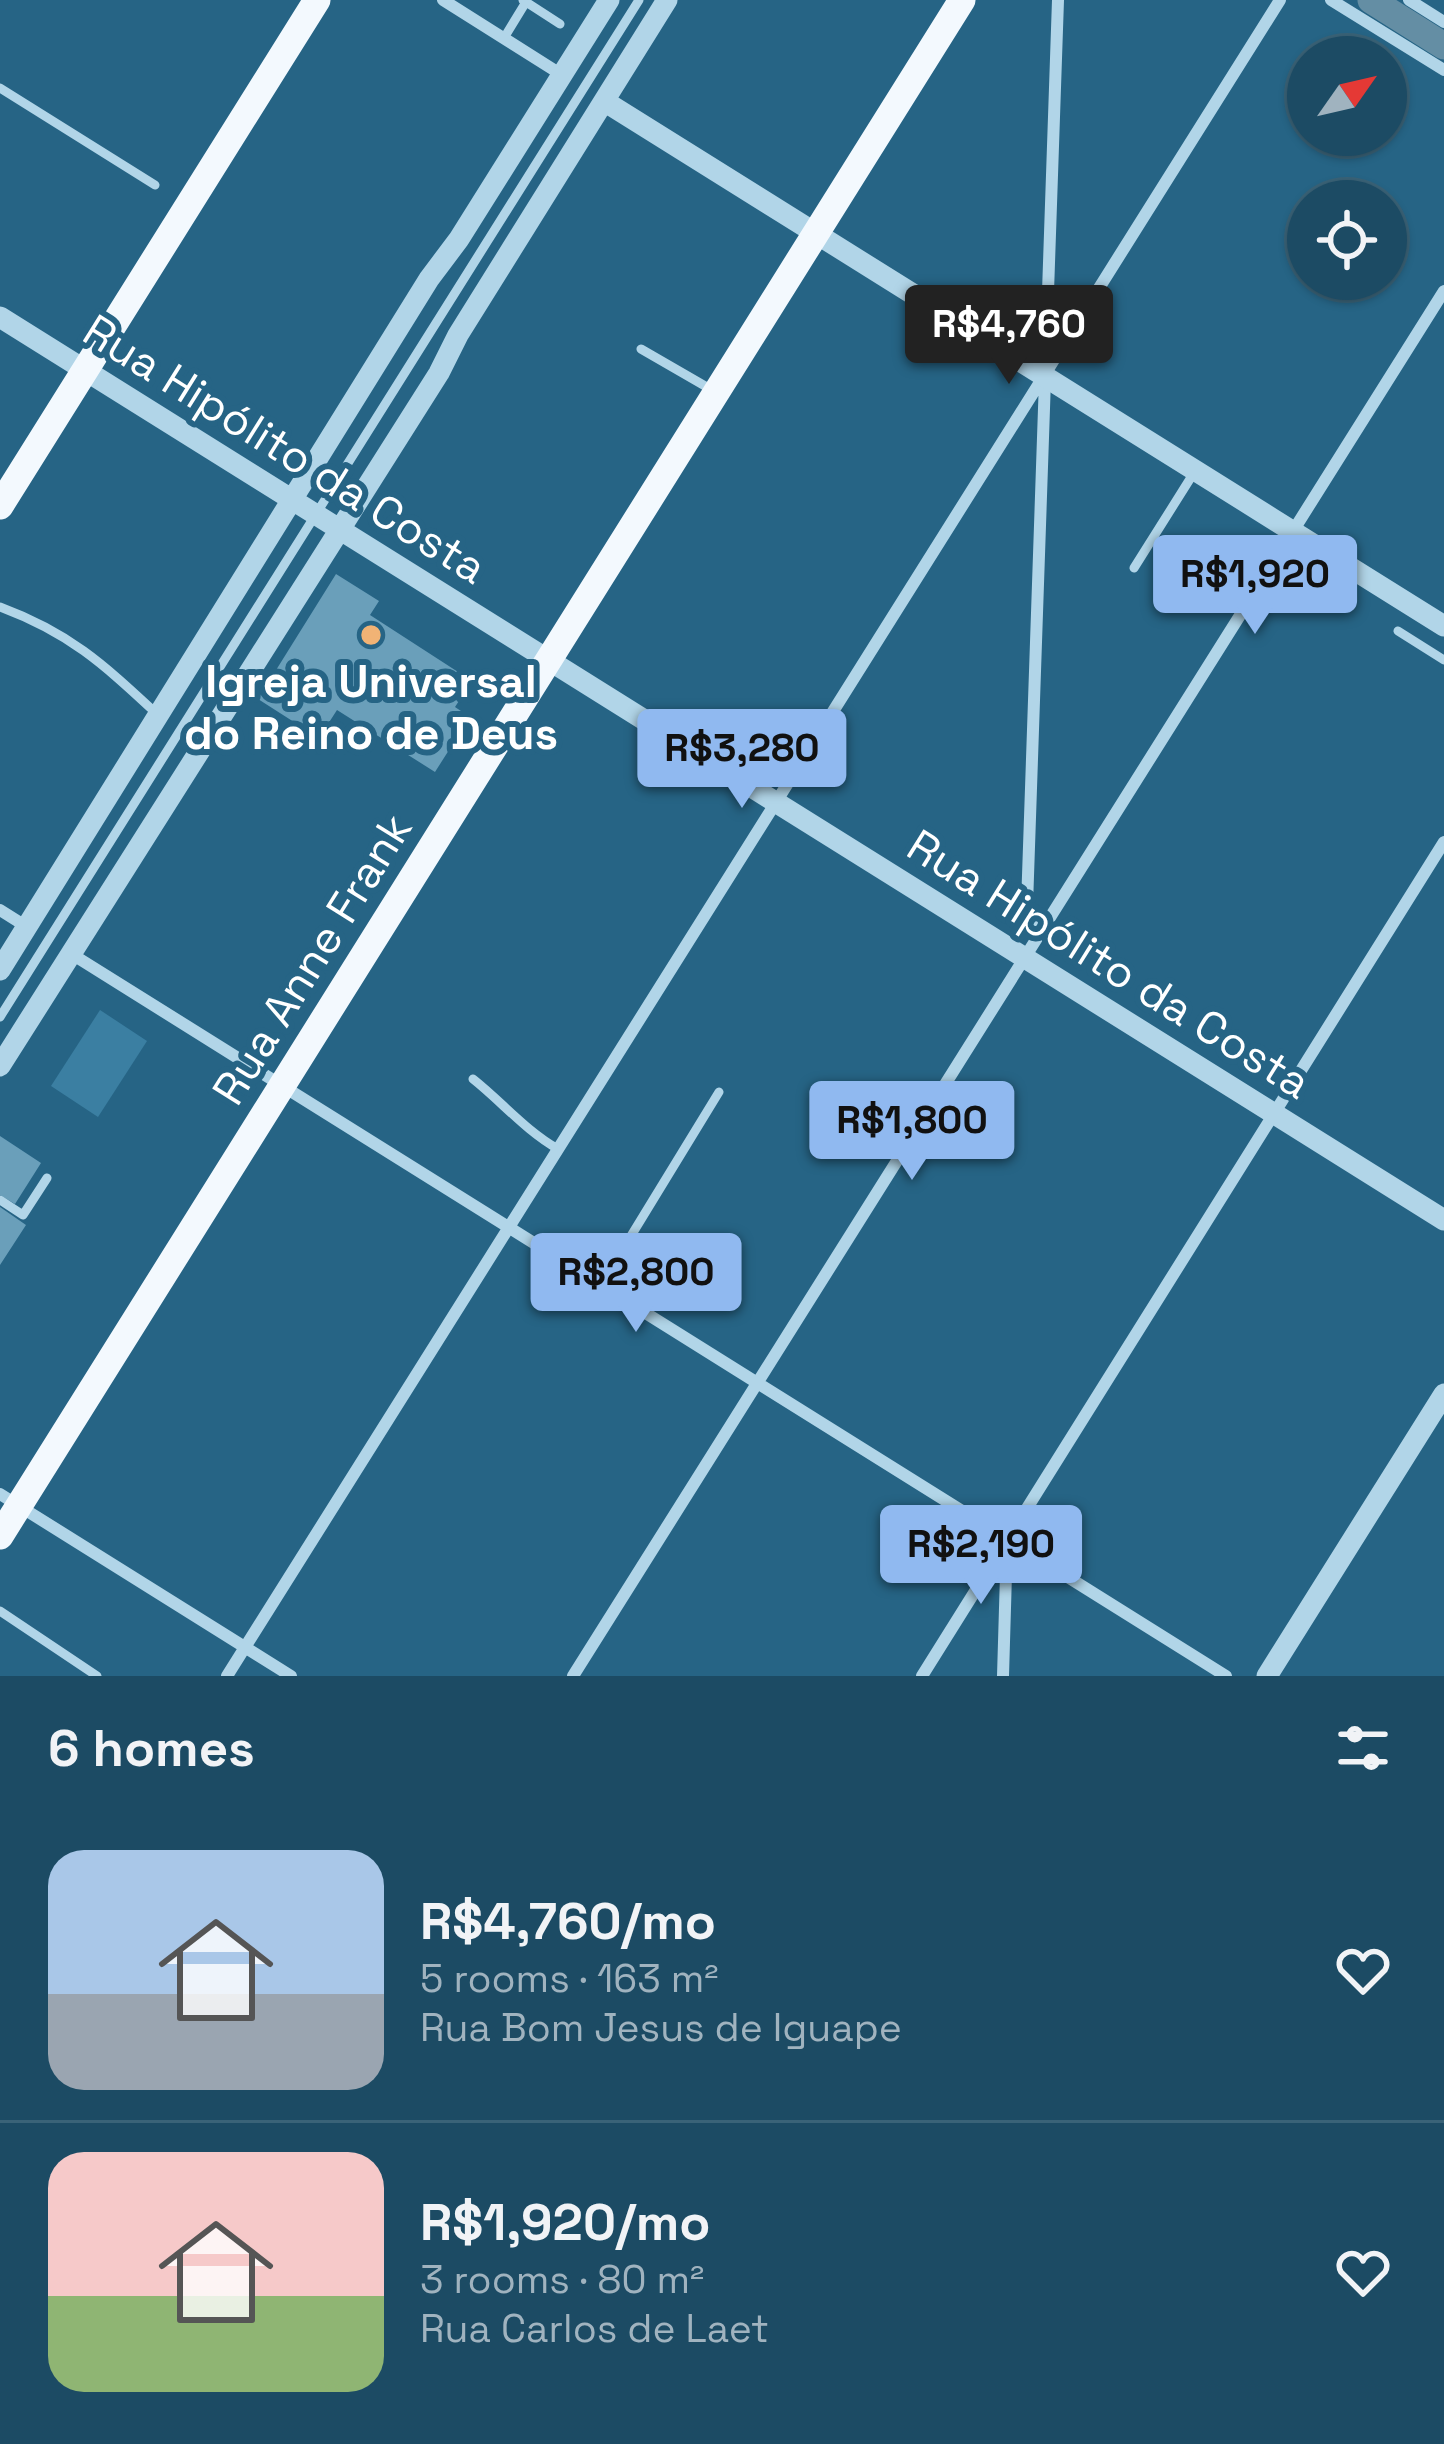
<!DOCTYPE html>
<html lang="en">
<head>
<meta charset="utf-8">
<style>
	body { margin:0; font-family:"Space Grotesk",sans-serif; background:#29556d; color:#f1f3f6; height:100vh; display:flex; flex-direction:column; font-size:45px; white-space:nowrap }
	* { box-sizing:border-box; margin:0 }
	p { font-size:39px; color:#a0b3bf }
	.icon { flex:none; width:66px; height:66px; fill:none; stroke:currentColor; stroke-width:2; stroke-linecap:round; stroke-linejoin:round }
	.map { position:relative; height:1676px; overflow:hidden }
	.drawer { display:flex; flex-direction:column; background:#1c4b64; flex:1 }
	.drawer>* { flex:none }
	.needle { width:78px; rotate:56deg }
	.tools { position:absolute; left:1287px; top:36px; display:grid; gap:24px }
	.tools a { display:grid; place-items:center; width:120px; height:120px; border-radius:50%; background:#1c4b64; box-shadow:0 3px 9px #0004,0 0 0 3px #3a6378; font-size:60px }
	.price { position:absolute; translate:-50% -102px; padding:0 27px; border-radius:12px; background:#90b9f0; color:#111; font-size:39px; line-height:78px; filter:drop-shadow(0 3px 6px #0008) }
	.price::after { content:''; position:absolute; left:50%; top:72px; width:36px; height:27px; margin-left:-18px; background:inherit; clip-path:polygon(0 0,100% 0,50% 100%) }
	.price.active { background:#222; color:#fff }
	ul { padding:0; list-style:none }
	li { display:flex; align-items:center; gap:36px; height:300px; padding:0 48px }
	li+li { border-top:3px solid #3a6378 }
	li span { display:grid; place-items:center; flex:none; width:336px; height:240px; border-radius:36px; color:#555 }
	li>.icon { margin-inline-start:auto }
	span .icon { width:144px; height:144px; fill:#fffc; stroke-width:1 }
	li b { font-size:51px }
	h2 { display:flex; justify-content:space-between; align-items:center; height:144px; padding:0 48px; font-size:51px }
	.map>svg:first-child { display:block }
	.green { fill:#3b7fa2 }
	.lines { fill:none; stroke-linecap:round; stroke-linejoin:round }
	.river { stroke:#648ea4; stroke-width:27 }
	.building { fill:#6a9fba }
	.service { stroke:#b1d5e8; stroke-width:9 }
	.minor { stroke:#b1d5e8; stroke-width:12 }
	.tertiary { stroke:#b1d5e8; stroke-width:21 }
	.primary { stroke:#f3f9fe; stroke-width:27 }
	.poi-dot { fill:#f1b375; stroke:#266485; stroke-width:4.5 }
	.labels { text-anchor:middle; dominant-baseline:central; stroke-width:12; stroke-linejoin:round; paint-order:stroke }
	.street-label { font-size:45px; fill:#fff; stroke:#266485 }
	.poi-label { font-size:45px; font-weight:bold; fill:#fff; stroke:#266485 }
</style>
</head>
<body>
<div class="map">
<svg width="1444" height="1676" viewBox="0 0 1444 1676">
	<rect width="100%" height="100%" fill="#266485"/>
	<path class="green" d="M100,1010l47,31 -49,76 -47,-31z"/>
	<g class="lines">
		<path class="river" d="M1371,0l73,46"/>
	</g>
	<path class="building" d="M336,574l43,27 -9,14 102,66 -17,26 15,10 -35,55 -98,-62 -18,28 -61,-39z
		M0,1136l41,27 -26,41 -15,-9z
		M0,1207l26,18 -26,40z"/>
	<g class="lines">
		<path class="service" d="M526,2l34,22
			M504,38l22,-36 -3,-2
			M0,88l155,97
			M641,349l71,41
			M1134,568l61,-97
			M0,607c70,26 103,57 157,107
			M1398,631l46,29
			M0,1017l639,-1017
			M473,1079c29,23 53,52 85,70
			M0,1200l23,15 24,-37
			M601,1285l118,-193
			M0,1611l97,65"/>
		<path class="minor" d="M443,0l119,75
			M1331,0l113,70
			M1409,0l35,22
			M0,910l27,17
			M1044,927l-11,-8 -6,-14 31,-905
			M70,953l1156,723
			M0,1494l291,182
			M227,1676l1053,-1676
			M573,1676l871,-1385
			M922,1676l522,-834
			M1003,1676l4,-136"/>
		<path class="tertiary" d="M604,101l840,525
			M0,317l1444,903
			M0,970l429,-691 30,-40 150,-239
			M0,1066l439,-693 19,-38 209,-335
			M1267,1676l177,-282"/>
		<path class="primary" d="M0,506l317,-506
			M0,1536l962,-1536"/>
	</g>
	<circle class="poi-dot" cx="371" cy="635" r="12"/>
	<g class="labels">
		<g class="street-label">
			<text transform="translate(285 449) rotate(32)">Rua Hipólito da Costa</text>
			<text transform="translate(312 959) rotate(-58)">Rua Anne Frank</text>
			<text transform="translate(1109 964) rotate(32)">Rua Hipólito da Costa</text>
		</g>
		<g class="poi-label">
			<text x="371" y="681">Igreja Universal<tspan x="371" dy="52">do Reino de Deus</tspan></text>
		</g>
	</g>
</svg>
<div class="tools">
<a><svg class="needle" viewBox="-14 -14 28 28"><path d="M0-13l5 13h-10z" fill="#e53935"/><path d="M0 13l5-13h-10z" fill="#a0b3bf"/></svg></a>
<a><svg class="icon" aria-label="locate" viewBox="0 0 24 24"><circle cx="12" cy="12" r="6"/><path d="M12 2v4M12 18v4M2 12h4M18 12h4"/></svg></a>
</div>
<b class="price active" style="left:1009px;top:387px">R$4,760</b>
<b class="price" style="left:1255px;top:637px">R$1,920</b>
<b class="price" style="left:742px;top:811px">R$3,280</b>
<b class="price" style="left:912px;top:1183px">R$1,800</b>
<b class="price" style="left:636px;top:1335px">R$2,800</b>
<b class="price" style="left:981px;top:1607px">R$2,190</b>
</div>
<section class="drawer">
<h2>6 homes<svg class="icon" aria-label="filters" viewBox="0 0 24 24"><path d="M4 7h16M4 17h16"/><circle cx="9" cy="7" r="2"/><circle cx="15" cy="17" r="2"/></svg></h2>
<ul>
<li><span style="background:linear-gradient(#a9c7e8 60%,#9aa5b1 0)"><svg class="icon" aria-label="home" viewBox="0 0 24 24"><path d="M3 11l9-7 9 7M6 9v11h12V9"/></svg></span><div><b>R$4,760/mo</b><p>5 rooms · 163 m²</p><p>Rua Bom Jesus de Iguape</p></div><svg class="icon" aria-label="heart" viewBox="0 0 24 24"><path d="M12 20l-8-8c-3-5 5-10 8-4 3-6 11-1 8 4z"/></svg></li>
<li><span style="background:linear-gradient(#f6c9c9 60%,#8fb573 0)"><svg class="icon" aria-label="home" viewBox="0 0 24 24"><path d="M3 11l9-7 9 7M6 9v11h12V9"/></svg></span><div><b>R$1,920/mo</b><p>3 rooms · 80 m²</p><p>Rua Carlos de Laet</p></div><svg class="icon" aria-label="heart" viewBox="0 0 24 24"><path d="M12 20l-8-8c-3-5 5-10 8-4 3-6 11-1 8 4z"/></svg></li>
</ul>
</section>
</body>
</html>
